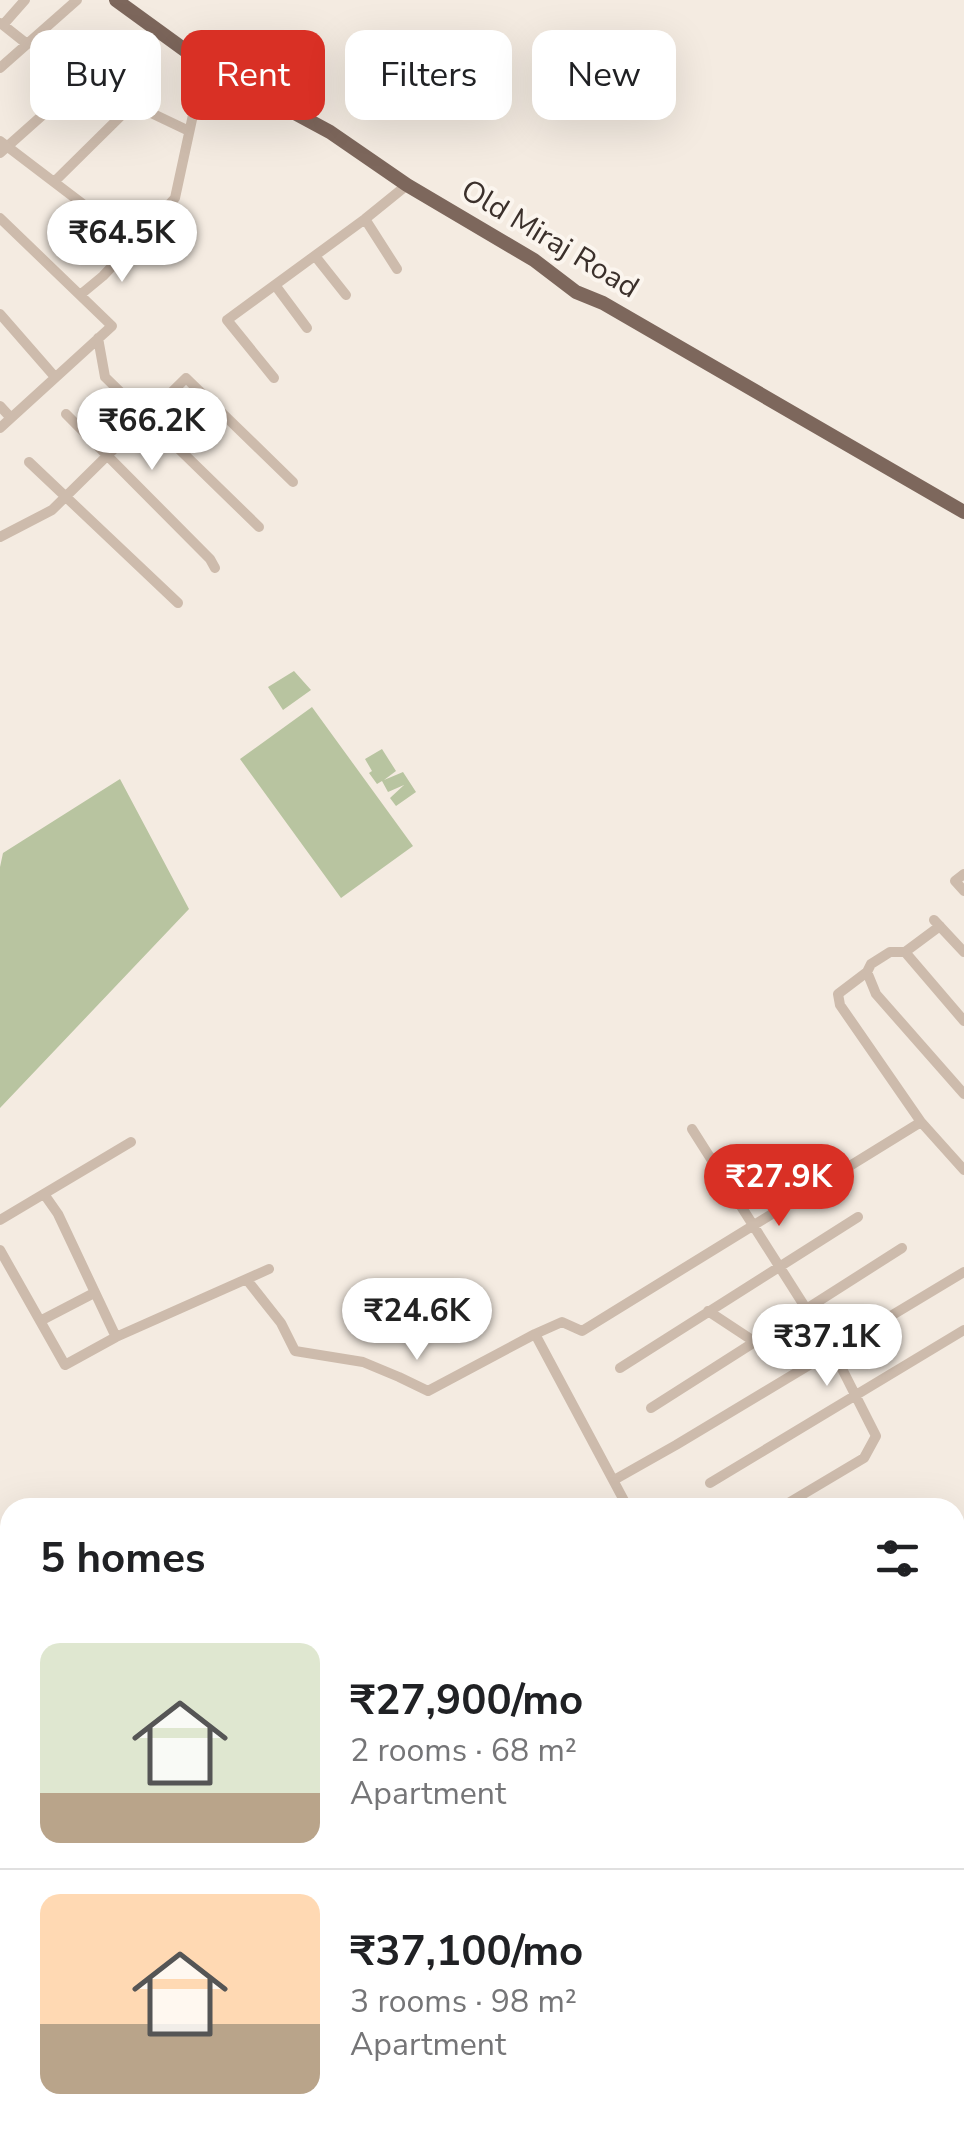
<!DOCTYPE html>
<html lang="en">
<head>
<meta charset="utf-8">
<style>
	body { margin:0; font-family:"Nunito Sans",sans-serif; background:#f2f2f2; color:#202124; height:100vh; display:flex; flex-direction:column; font-size:38px; white-space:nowrap }
	* { box-sizing:border-box; margin:0 }
	p { font-size:32px; color:#757577 }
	.icon { flex:none; width:55px; height:55px; fill:none; stroke:currentColor; stroke-width:2; stroke-linecap:round; stroke-linejoin:round }
	.map { position:relative; flex:1; overflow:hidden }
	.sheet { position:absolute; left:0px; top:1498px; width:965px; height:642px; display:flex; flex-direction:column; background:#fff; border-radius:30px 30px 0 0; box-shadow:0 10px 40px #0002 }
	.sheet>* { flex:none }
	.top-card { position:absolute; left:30px; top:30px; width:905px; height:90px; display:flex; gap:20px }
	.price { position:absolute; translate:-50% -85px; padding:0 22px; border-radius:35px; background:#fff; color:#222; font-size:32px; line-height:65px; filter:drop-shadow(0 2px 5px #0008) }
	.price::after { content:''; position:absolute; left:50%; top:60px; width:30px; height:22px; margin-left:-15px; background:inherit; clip-path:polygon(0 0,100% 0,50% 100%) }
	.price.selected { background:#d93025; color:#fff }
	ul { padding:0; list-style:none }
	li { display:flex; align-items:center; gap:30px; height:250px; padding:0 40px }
	li+li { border-top:2px solid #e0e0e0 }
	li span { display:grid; place-items:center; flex:none; width:280px; height:200px; border-radius:20px; color:#555 }
	li>.icon { margin-inline-start:auto }
	span .icon { width:120px; height:120px; fill:#fffc; stroke-width:1 }
	li b { font-size:42px }
	h2 { display:flex; justify-content:space-between; align-items:center; height:120px; padding:0 40px; font-size:42px }
	.pill { padding:0 35px; border-radius:20px; background:#fff; box-shadow:0 10px 40px #0002; font-size:35px; line-height:90px }
	.pill.selected { background:#d93025; color:#fff }
	.map>svg:first-child { display:block }
	.green { fill:#b8c4a0 }
	.lines { fill:none; stroke-linecap:round; stroke-linejoin:round }
	.minor { stroke:#cdbbac; stroke-width:10 }
	.major { stroke:#7d675c; stroke-width:14 }
	.labels { text-anchor:middle; dominant-baseline:central; stroke-width:8; stroke-linejoin:round; paint-order:stroke }
	.street-label { font-size:30px; fill:#3b302b; stroke:#fbf5ee }
</style>
</head>
<body>
<div class="map">
<svg width="964" height="2138" viewBox="0 0 964 2138">
	<rect width="100%" height="100%" fill="#f4ebe1"/>
	<path class="green" d="M294,671l17,19 -28,20 -15,-23z
		M312,707l101,139 -72,52 -101,-139z
		M382,749l14,22 -12,9 19,-8 13,20 -20,14 -6,-8 14,-13 -16,7 -6,-11 -5,3 -8,-11 3,-2 -7,-12z
		M120,779l69,130 -189,199v-241l3,-14z"/>
	<g class="lines">
		<path class="minor" d="M0,23l3,2 22,-25
			M3,25l24,19
			M0,68l77,-68
			M0,141l134,102 41,-45 29,-134
			M0,153l82,-73 107,51
			M54,182l79,-78
			M0,218l112,108 -112,102
			M365,219l32,50
			M315,256l31,39
			M275,285l32,43
			M80,295l23,-19 31,-33
			M0,314l55,63
			M98,338l7,39 154,150
			M274,378l-47,-58 138,-101 42,-34
			M0,406l11,12
			M66,414l144,145 5,9
			M29,462l149,141
			M0,537l52,-27 134,-132 107,104
			M964,874l-9,7 9,10
			M934,920l30,32
			M905,952l59,69
			M867,972l9,22 88,100
			M921,1122l-81,-117 -2,-11 29,-22 4,-8 19,-12h15l35,-26
			M692,1129l141,222 43,85 -12,22 -84,50
			M44,1194l14,20 58,123
			M0,1220l131,-78
			M0,1250l65,115 51,-28 153,-68
			M247,1280l34,43 14,28 68,11 36,15 29,14 107,-57 27,-12 20,9 339,-209 43,48
			M708,1311l47,31
			M42,1320l52,-27
			M535,1334l93,174
			M620,1368l238,-151
			M651,1408l251,-160
			M614,1480l62,-35 288,-173
			M710,1483l254,-153
			M0,1618l10,-1
			M955,1624l9,-6
			M0,1719l10,-2
			M0,1931l10,-2
			M955,2038l9,-4
			M627,2130l5,8
			M0,2138l12,-8
			M135,2138l13,-8"/>
		<path class="major" d="M116,0l88,64 126,68 77,53 127,75 42,32 27,11 361,209
			M0,2030l10,16
			M62,2130l5,8"/>
	</g>
	<g class="labels">
		<g class="street-label">
			<text transform="translate(550 239) rotate(31)">Old Miraj Road</text>
		</g>
	</g>
</svg>
<b class="price" style="left:122px;top:285px">₹64.5K</b>
<b class="price" style="left:152px;top:473px">₹66.2K</b>
<b class="price selected" style="left:779px;top:1229px">₹27.9K</b>
<b class="price" style="left:417px;top:1363px">₹24.6K</b>
<b class="price" style="left:827px;top:1389px">₹37.1K</b>
<div class="top-card">
<a class="pill">Buy</a>
<a class="pill selected">Rent</a>
<a class="pill">Filters</a>
<a class="pill">New</a>
</div>
<section class="sheet">
<h2>5 homes<svg class="icon" aria-label="filters" viewBox="0 0 24 24"><path d="M4 7h16M4 17h16"/><circle cx="9" cy="7" r="2"/><circle cx="15" cy="17" r="2"/></svg></h2>
<ul>
<li><span style="background:linear-gradient(#dfe7d0 75%,#b9a48a 0)"><svg class="icon" aria-label="home" viewBox="0 0 24 24"><path d="M3 11l9-7 9 7M6 9v11h12V9"/></svg></span><div><b>₹27,900/mo</b><p>2 rooms · 68 m²</p><p>Apartment</p></div></li>
<li><span style="background:linear-gradient(#ffd9b3 65%,#b9a48a 0)"><svg class="icon" aria-label="home" viewBox="0 0 24 24"><path d="M3 11l9-7 9 7M6 9v11h12V9"/></svg></span><div><b>₹37,100/mo</b><p>3 rooms · 98 m²</p><p>Apartment</p></div></li>
</ul>
</section>
</div>
</body>
</html>
